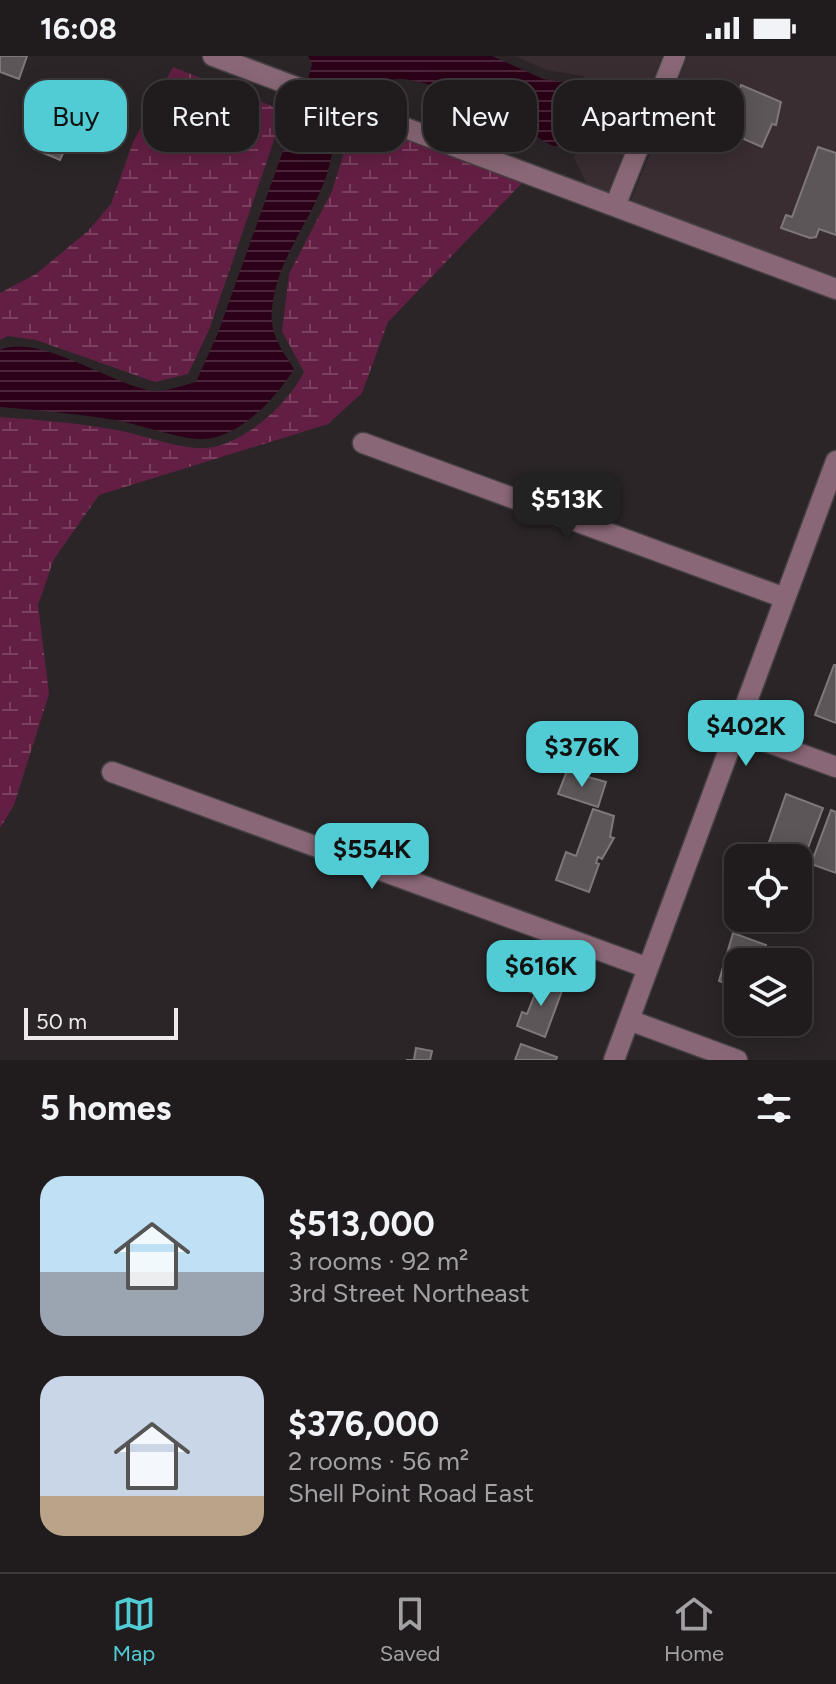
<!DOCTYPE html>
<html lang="en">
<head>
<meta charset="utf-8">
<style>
	body { margin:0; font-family:Figtree,sans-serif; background:#2d292b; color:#f1f3f6; height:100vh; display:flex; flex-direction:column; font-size:30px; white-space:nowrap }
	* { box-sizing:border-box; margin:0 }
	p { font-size:26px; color:#a2a1a4 }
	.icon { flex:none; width:44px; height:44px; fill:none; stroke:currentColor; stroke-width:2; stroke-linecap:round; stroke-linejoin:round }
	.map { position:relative; height:1004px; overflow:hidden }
	.drawer { display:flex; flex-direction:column; background:#201c1e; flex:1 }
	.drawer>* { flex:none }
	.guide { position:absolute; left:24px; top:24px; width:788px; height:72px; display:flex; gap:16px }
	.controls { position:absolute; left:724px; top:788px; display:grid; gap:16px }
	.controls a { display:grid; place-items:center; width:88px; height:88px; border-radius:16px; background:#201c1e; box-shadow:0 4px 20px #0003,0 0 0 2px #3d3a3c; font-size:40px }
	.scale { position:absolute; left:24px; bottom:20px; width:154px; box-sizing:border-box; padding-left:8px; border:4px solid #eeeaec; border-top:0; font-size:22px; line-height:28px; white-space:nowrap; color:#eeeaec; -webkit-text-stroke:6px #2b2528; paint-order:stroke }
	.price { position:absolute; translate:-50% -68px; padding:0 18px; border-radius:16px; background:#51ccd4; color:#111; font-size:26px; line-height:52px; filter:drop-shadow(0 2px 4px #0008) }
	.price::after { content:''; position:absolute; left:50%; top:48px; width:24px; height:18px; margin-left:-12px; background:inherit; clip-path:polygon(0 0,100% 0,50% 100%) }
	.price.active { background:#222; color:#fff }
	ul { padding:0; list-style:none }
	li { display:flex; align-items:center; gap:24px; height:200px; padding:0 40px }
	li span { display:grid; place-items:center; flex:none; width:224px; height:160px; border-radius:24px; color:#555 }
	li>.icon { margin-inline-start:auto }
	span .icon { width:96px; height:96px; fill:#fffc; stroke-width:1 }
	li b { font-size:34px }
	h2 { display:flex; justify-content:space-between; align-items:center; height:96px; padding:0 40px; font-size:34px }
	.tag { padding:0 28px; border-radius:24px; background:#201c1e; box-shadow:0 4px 20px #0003,0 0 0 2px #3d3a3c; font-size:28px; line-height:72px }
	.tag.active { background:#51ccd4; color:#111 }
	.status { display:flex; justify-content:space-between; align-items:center; height:56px; padding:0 40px; background:#201c1e; direction:ltr }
	.status svg { height:22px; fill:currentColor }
	.dock { display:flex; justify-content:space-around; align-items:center; height:112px; border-top:2px solid #3d3a3c; background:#201c1e; font-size:22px; color:#a2a1a4 }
	.dock a { display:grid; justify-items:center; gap:4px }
	.dock .active { color:#51ccd4 }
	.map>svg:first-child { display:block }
	.built { fill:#392d32 }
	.wetland { fill:url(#wetland-marsh) }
	.water { fill:url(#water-rules) }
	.building { fill:#5c5658; stroke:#7f787b; stroke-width:2 }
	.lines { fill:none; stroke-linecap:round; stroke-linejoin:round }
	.minor-casing { stroke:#464143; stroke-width:23 }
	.minor { stroke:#896776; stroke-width:20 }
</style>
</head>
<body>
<div class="status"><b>16:08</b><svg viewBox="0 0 49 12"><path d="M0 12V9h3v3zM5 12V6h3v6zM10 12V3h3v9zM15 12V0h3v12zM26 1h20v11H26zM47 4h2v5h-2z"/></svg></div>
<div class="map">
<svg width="836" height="1004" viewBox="0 0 836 1004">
	<defs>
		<pattern id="wetland-marsh" width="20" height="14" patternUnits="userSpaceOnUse" patternTransform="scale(2)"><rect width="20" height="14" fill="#631f43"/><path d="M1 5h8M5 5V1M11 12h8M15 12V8" fill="none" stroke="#7a405e"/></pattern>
		<pattern id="water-rules" width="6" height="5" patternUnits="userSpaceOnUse" patternTransform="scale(2)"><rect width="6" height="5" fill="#2c0018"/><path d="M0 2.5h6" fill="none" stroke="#4b253a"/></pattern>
	</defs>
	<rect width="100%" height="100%" fill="#2b2528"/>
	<path class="built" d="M515,0h147l-54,136 -21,-8 -14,-28 10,-4 12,-25 11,-30 -3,-10 -21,-11 -36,-6z
		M688,0h148v222l-205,-77z"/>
	<path class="wetland" d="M173,11l111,44 -75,219 -21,44 -33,8 -119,-42 -28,-4 -8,4v-47l36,-19 52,-43 23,-27 22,-62z
		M359,66l163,61 -134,139 -26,71 -34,31 -229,71 -45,64 -16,46 11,89 -35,111 -14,23v-411c39,3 78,6 116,13 25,4 65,20 90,18 38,-3 82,-44 98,-76l-22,-41 7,-57 43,-83 18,-58z"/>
	<path class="water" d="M308,0h184l51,23 38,6 15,8 -20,53h-23c-34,-19 -126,-75 -163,-66 -18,5 -38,31 -48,47 -10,16 -11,40 -19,58 -17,42 -46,76 -51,123 -3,25 9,41 22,61 -17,28 -53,67 -89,70 -20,2 -67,-15 -90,-19 -38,-6 -76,-10 -115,-13v-57c40,-17 111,35 153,41 13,1 31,-6 43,-9l22,-49 88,-246 6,-23z"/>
	<path class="building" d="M0,0h27l-8,23 -19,-7z
		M741,29l40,17 -5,23 -4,-1 -10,23 -39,-17z
		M55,47l25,11 -20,46 -26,-11z
		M818,91l18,6v82l-17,-6 -3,8 -6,1 -29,-10 5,-13 6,2z
		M834,609h2v58l-21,-8z
		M567,715l39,11 -8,25 -40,-13z
		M786,738l37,14 -20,53 -36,-13z
		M593,753l21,7 -4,21 4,1 -12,21 -4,-2 -2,6 3,1 -10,28 -33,-12 10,-28 10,4z
		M831,754l5,2v61l-25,-9z
		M733,877l33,12 -6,17h-22v26l-19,-7z
		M536,922l27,10 -18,49 -28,-11 5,-14 5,2 8,-20 -5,-2z
		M521,988l36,13 -1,3h-41z
		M416,992l16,3 -2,9h-24h8z"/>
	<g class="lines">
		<g class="minor-casing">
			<path id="minor" d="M213,0l623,233
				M615,150l60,-150
				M363,387l422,155
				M737,675l99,36
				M112,716l536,196
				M629,964l108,40
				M614,1004l222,-599"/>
		</g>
		<use href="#minor" class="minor"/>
	</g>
</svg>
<div class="controls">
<a><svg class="icon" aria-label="locate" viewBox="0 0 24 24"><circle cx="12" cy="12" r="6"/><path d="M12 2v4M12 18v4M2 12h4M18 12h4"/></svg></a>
<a><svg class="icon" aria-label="layers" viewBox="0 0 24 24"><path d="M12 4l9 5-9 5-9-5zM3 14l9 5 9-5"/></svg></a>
</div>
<div class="scale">50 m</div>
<b class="price active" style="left:567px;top:485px">$513K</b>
<b class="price" style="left:746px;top:712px">$402K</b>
<b class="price" style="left:582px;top:733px">$376K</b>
<b class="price" style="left:372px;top:835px">$554K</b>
<b class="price" style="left:541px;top:952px">$616K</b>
<div class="guide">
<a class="tag active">Buy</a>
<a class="tag">Rent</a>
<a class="tag">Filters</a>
<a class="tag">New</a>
<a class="tag">Apartment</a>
</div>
</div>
<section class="drawer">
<h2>5 homes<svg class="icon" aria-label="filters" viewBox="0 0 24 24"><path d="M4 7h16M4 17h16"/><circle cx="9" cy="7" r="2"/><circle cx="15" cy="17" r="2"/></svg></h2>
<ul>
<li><span style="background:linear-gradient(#bfe0f5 60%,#9aa5b1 0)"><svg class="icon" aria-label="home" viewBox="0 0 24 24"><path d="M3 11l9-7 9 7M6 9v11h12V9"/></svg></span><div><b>$513,000</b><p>3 rooms · 92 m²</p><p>3rd Street Northeast</p></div></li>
<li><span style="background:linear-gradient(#c9d6e8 75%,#b9a48a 0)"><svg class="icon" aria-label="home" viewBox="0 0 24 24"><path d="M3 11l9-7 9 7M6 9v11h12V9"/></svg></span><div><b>$376,000</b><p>2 rooms · 56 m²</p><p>Shell Point Road East</p></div></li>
</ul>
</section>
<nav class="dock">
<a class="active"><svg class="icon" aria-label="map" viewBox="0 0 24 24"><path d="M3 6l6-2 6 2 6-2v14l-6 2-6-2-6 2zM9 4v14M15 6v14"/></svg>Map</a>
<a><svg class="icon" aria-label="saved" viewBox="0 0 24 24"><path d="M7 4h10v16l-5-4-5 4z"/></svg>Saved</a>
<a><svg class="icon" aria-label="home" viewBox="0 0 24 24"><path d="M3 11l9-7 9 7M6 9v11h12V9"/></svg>Home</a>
</nav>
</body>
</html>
